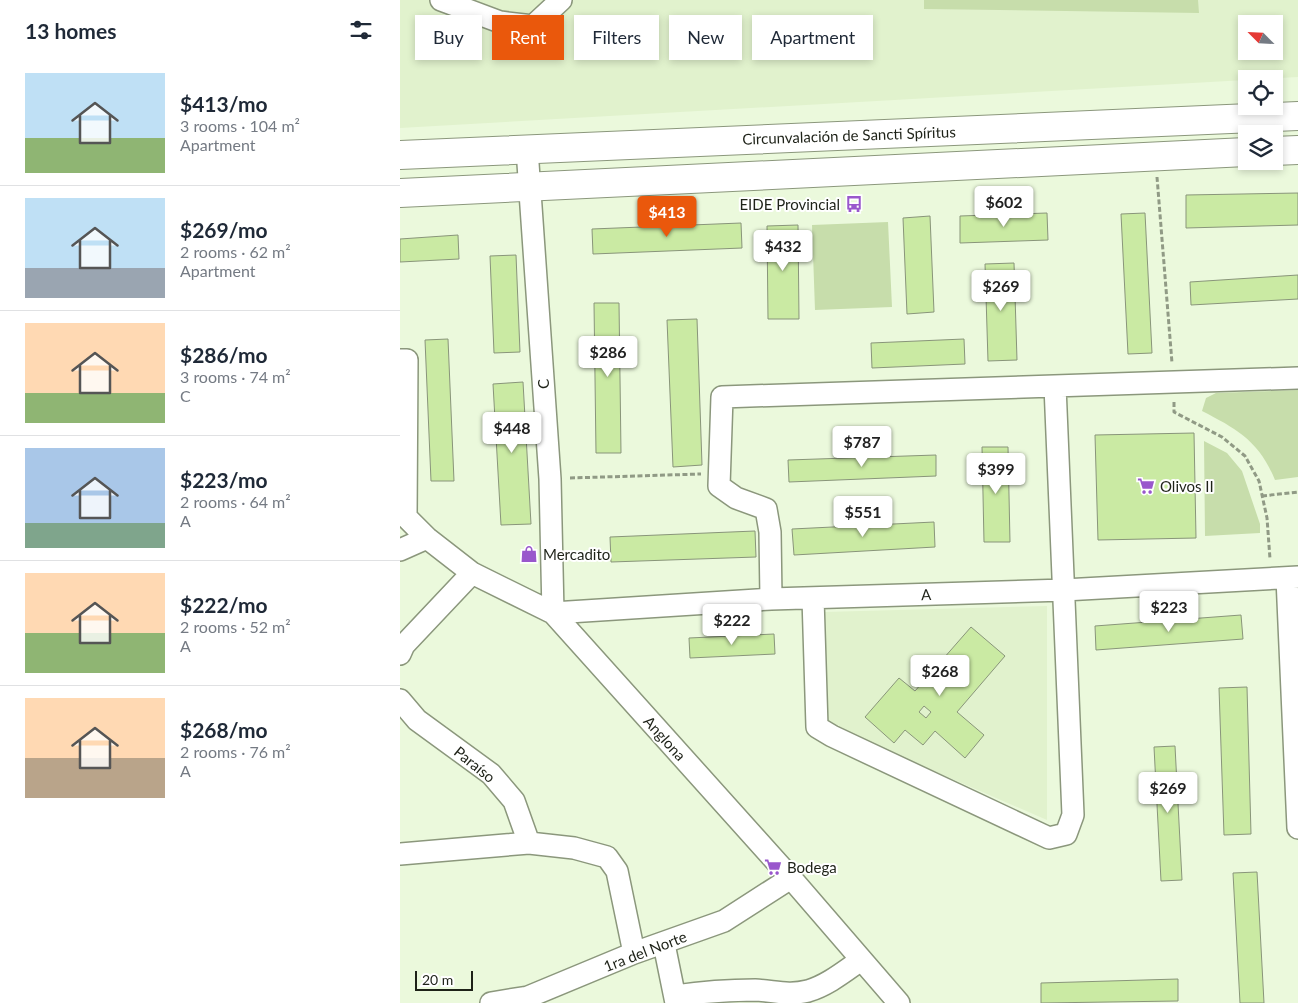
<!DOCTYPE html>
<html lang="en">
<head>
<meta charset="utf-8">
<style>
	body { margin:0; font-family:Lato,sans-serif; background:#f6f6f7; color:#1f2937; height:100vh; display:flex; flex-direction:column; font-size:19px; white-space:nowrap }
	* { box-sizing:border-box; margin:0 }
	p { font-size:16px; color:#747a83 }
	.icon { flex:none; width:28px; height:28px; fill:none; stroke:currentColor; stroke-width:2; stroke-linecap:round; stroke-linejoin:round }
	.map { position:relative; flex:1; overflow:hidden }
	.drawer { display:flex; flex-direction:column; background:#fff; width:400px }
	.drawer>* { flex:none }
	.top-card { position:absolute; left:15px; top:15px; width:475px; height:45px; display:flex; gap:10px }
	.needle { width:32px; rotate:294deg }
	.tools { position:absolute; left:838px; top:15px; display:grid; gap:10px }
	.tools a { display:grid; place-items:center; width:45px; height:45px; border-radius:0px; background:#fff; box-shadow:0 2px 8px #0003; font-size:25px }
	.scale { position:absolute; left:15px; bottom:12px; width:58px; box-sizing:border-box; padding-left:5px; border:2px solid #1e2218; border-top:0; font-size:14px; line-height:18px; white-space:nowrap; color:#1e2218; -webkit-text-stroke:4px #fff; paint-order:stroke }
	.price { position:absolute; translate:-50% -42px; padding:0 11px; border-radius:5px; background:#fff; color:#222; font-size:16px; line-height:32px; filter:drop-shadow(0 1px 2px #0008) }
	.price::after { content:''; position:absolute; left:50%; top:30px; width:15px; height:11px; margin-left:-8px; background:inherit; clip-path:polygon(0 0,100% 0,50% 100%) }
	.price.active { background:#ea580c; color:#fff }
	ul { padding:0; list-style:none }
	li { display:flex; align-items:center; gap:15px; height:125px; padding:0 25px }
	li+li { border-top:1px solid #e0e1e3 }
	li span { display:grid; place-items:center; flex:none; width:140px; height:100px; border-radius:0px; color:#555 }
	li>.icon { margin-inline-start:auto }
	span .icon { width:60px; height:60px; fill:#fffc; stroke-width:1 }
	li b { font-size:21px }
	h2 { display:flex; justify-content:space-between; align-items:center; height:60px; padding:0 25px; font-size:21px }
	.tag { padding:0 18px; border-radius:0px; background:#fff; box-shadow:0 2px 8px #0003; font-size:18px; line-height:45px }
	.tag.active { background:#ea580c; color:#fff }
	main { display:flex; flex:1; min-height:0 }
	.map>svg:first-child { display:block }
	.built { fill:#e1f2cd; fill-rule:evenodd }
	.green { fill:#c7ddab }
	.building { fill:#caeaa3; stroke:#89957a; fill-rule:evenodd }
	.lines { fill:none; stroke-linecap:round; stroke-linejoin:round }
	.minor-casing { stroke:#8b977c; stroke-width:24 }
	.highway-casing { stroke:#8b977c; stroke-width:30 }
	.path { stroke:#909a85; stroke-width:3; stroke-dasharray:5 2.5; stroke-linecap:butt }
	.minor { stroke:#fff; stroke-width:21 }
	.highway { stroke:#fff; stroke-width:28 }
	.labels { text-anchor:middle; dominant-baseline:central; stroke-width:4; stroke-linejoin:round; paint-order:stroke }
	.street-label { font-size:15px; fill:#1e2218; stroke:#fff }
	.poi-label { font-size:15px; fill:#1e2218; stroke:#fff; text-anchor:start }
</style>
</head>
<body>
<main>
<section class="drawer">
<h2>13 homes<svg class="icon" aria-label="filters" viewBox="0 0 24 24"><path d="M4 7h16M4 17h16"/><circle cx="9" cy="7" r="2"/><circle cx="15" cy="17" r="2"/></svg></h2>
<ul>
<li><span style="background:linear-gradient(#bfe0f5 65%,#8fb573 0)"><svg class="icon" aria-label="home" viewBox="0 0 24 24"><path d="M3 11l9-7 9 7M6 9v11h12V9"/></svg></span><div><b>$413/mo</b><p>3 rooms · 104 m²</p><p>Apartment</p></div></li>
<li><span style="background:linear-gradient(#bfe0f5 70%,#9aa5b1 0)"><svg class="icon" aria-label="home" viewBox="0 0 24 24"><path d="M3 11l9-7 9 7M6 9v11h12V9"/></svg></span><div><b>$269/mo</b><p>2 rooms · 62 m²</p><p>Apartment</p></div></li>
<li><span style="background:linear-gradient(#ffd9b3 70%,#8fb573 0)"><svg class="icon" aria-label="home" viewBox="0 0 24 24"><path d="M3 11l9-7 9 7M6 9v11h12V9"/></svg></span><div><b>$286/mo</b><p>3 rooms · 74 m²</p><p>C</p></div></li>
<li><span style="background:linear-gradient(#a9c7e8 75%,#7fa58c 0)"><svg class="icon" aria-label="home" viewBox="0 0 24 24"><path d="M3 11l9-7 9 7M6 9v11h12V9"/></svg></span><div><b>$223/mo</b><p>2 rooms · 64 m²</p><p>A</p></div></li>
<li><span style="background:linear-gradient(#ffd9b3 60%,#8fb573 0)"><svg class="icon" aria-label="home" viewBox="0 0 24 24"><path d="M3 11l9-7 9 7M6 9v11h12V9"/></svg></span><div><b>$222/mo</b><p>2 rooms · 52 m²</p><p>A</p></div></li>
<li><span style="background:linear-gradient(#ffd9b3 60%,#b9a48a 0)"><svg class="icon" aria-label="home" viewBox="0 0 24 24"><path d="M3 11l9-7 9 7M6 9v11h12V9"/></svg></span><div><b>$268/mo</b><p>2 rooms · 76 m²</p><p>A</p></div></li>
</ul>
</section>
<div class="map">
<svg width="898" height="1003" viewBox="0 0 898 1003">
	<rect width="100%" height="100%" fill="#ebf9dc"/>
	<path class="built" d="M0,0h898v77l-898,51zM846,24h28v27h-28z
		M647,606v214l-221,-96 -2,-112z"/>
	<path class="green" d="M524,0h274l1,13 -275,-4z
		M488,222l4,85 -77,3 -3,-85z
		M898,390v87l-23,3c-16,-39 -38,-51 -73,-69l4,-13 10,-5z
		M804,441l23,12 15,18 18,53v9l-55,3z"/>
	<path class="building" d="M898,193v32l-112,3v-33z
		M647,213l1,27 -88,3v-27z
		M745,213l7,140 -24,1 -7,-140z
		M530,216l4,96 -27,2 -4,-96z
		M341,223l1,25 -149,6 -1,-25z
		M398,225l1,94h-31l-1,-93z
		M58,235l1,24 -59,3v-23z
		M116,255l4,97 -26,1 -4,-97z
		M614,263l3,97 -29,1 -3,-97z
		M898,275v24l-107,6 -1,-23z
		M194,303h25l2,150h-25z
		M297,319l5,146 -29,2 -6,-147z
		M48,339l6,142h-23l-6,-141z
		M564,339l1,25 -93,4 -1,-25z
		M123,382l8,142 -30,1 -8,-141z
		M794,433l2,105 -98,2 -3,-105z
		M582,447h26l2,95h-26z
		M536,455v21l-147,6 -1,-22z
		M534,522l1,25 -141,8 -2,-26z
		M355,531l1,26 -145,5 -1,-25z
		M841,615l2,24 -147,11 -1,-24z
		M571,627l34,29 -48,56 27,23 -19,23 -30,-27 -12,14 -18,-15 -11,13 -29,-26 34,-39 16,13zM524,706l7,6 -5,6 -7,-6z
		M374,634l1,20 -85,4 -1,-20z
		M847,687l4,147 -27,1 -5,-147z
		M775,746l7,134 -21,1 -7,-134z
		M857,872l7,131h-24l-7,-130z
		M778,979v22l-137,2v-20z"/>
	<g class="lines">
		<g class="minor-casing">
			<path id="minor" d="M41,0l59,22 33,4 28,-26
				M127,149l23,330 3,134 218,-14 293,-9 234,-13
				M0,360h7l-1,157
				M0,511l27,27 45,35 81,40 238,265 108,125
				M0,550l27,-12
				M887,578l11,250
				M413,598l4,129 15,9 217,102 17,-4 7,-19 -18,-429
				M371,599l-1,-67 -4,-23 -30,-11 -17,-12 3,-89 576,-19
				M0,654l4,-9 68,-72
				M0,700l17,20 74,54 23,27 15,42
				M0,854l129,-11 45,5 33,9 10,14 17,82
				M264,944l12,59
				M275,996c27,-4 54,-6 80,-6 20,1 33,6 53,1 20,-6 37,-20 53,-31
				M91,1003l37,-6 106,-44 90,-32 67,-43"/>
		</g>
		<g class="highway-casing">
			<path id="highway" d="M874,151l24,-1
				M0,155l898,-39
				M0,193l846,-41"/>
		</g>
		<path class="path" d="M757,177l15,186
			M774,402v10l48,25 23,19 14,25 8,37 3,41
			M170,478l131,-4
			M862,496l36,-4"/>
		<use href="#minor" class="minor"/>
		<use href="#highway" class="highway"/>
	</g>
	<defs>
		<g id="bus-bare" transform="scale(1.35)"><path d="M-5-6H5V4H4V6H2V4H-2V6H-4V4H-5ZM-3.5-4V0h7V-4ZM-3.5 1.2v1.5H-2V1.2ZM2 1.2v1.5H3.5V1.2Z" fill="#9957cc" stroke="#fff" stroke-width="2.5" paint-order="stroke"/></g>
		<g id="supermarket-bare" transform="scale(1.35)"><path d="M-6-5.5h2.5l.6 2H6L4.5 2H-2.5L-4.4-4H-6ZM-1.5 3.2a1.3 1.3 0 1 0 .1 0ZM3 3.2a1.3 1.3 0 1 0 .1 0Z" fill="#9957cc" stroke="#fff" stroke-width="2.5" paint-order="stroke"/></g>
		<g id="shop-bare" transform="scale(1.35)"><path d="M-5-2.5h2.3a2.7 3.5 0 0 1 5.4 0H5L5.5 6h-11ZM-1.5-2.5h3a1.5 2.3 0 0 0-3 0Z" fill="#9957cc" stroke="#fff" stroke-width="2.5" paint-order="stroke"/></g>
	</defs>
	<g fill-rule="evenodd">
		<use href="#bus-bare" x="454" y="204"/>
		<use href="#supermarket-bare" x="746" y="486"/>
		<use href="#shop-bare" x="129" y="554"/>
		<use href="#supermarket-bare" x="373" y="867"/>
	</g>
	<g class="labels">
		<g class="street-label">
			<text transform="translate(449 135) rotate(-2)">Circunvalación de Sancti Spíritus</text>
			<text transform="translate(143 384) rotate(-94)">C</text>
			<text transform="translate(526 594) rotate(-2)">A</text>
			<text transform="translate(265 738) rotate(48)">Anglona</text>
			<text transform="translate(75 764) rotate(39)">Paraíso</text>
			<text transform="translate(245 951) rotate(-21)">1ra del Norte</text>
		</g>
		<g class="poi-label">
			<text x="440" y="204" text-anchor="end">EIDE Provincial</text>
			<text x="760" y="486">Olivos II</text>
			<text x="143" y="554">Mercadito</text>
			<text x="387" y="867">Bodega</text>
		</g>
	</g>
</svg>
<div class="tools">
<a><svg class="needle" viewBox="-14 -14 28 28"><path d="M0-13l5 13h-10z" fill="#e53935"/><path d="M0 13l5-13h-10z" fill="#747a83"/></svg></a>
<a><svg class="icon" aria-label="locate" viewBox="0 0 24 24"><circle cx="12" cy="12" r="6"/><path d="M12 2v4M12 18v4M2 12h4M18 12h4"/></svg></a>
<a><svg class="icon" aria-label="layers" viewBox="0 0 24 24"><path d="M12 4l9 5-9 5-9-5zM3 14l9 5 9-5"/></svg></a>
</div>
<div class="scale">20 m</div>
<b class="price" style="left:604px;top:228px">$602</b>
<b class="price active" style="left:267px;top:238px">$413</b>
<b class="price" style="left:383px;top:272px">$432</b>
<b class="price" style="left:601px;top:312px">$269</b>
<b class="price" style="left:208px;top:378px">$286</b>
<b class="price" style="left:112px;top:454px">$448</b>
<b class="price" style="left:462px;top:468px">$787</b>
<b class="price" style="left:596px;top:495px">$399</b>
<b class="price" style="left:463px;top:538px">$551</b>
<b class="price" style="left:769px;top:633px">$223</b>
<b class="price" style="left:332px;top:646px">$222</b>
<b class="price" style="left:540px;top:697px">$268</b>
<b class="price" style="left:768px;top:814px">$269</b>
<div class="top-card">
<a class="tag">Buy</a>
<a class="tag active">Rent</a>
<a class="tag">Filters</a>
<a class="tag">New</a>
<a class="tag">Apartment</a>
</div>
</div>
</main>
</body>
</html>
